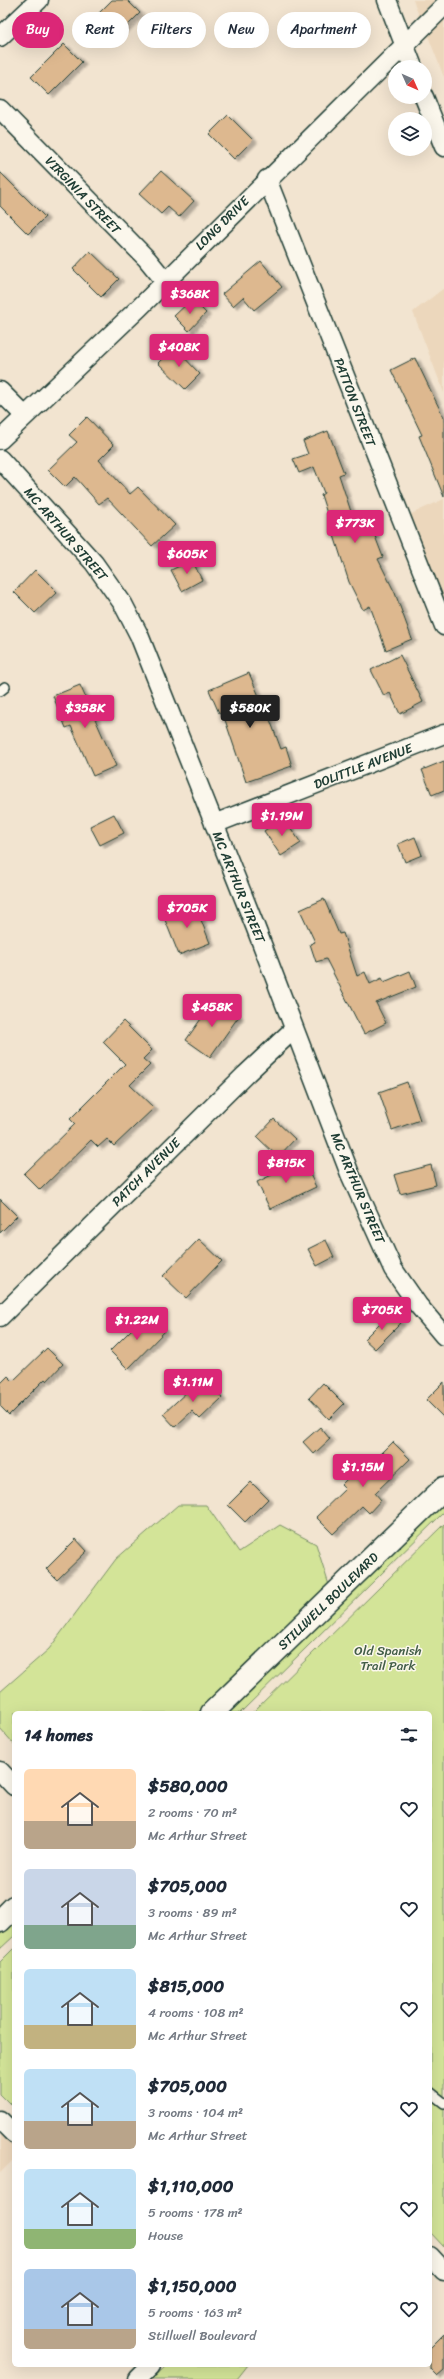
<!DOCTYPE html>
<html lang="en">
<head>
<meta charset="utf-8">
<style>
	body { margin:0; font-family:Sriracha,sans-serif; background:#f6f6f7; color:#1f2937; height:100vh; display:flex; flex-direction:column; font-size:15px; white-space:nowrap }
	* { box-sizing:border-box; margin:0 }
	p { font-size:13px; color:#747a83 }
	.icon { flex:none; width:22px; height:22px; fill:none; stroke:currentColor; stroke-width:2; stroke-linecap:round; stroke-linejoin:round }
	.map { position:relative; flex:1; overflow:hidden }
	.panel { position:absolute; left:12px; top:1711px; width:420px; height:656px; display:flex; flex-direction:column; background:#fff; border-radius:6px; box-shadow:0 4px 16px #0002 }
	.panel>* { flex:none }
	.banner { position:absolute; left:12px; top:12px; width:420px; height:36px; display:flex; gap:8px }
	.needle { width:26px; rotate:135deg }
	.buttons { position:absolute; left:388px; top:60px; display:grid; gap:8px }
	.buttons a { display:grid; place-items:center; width:44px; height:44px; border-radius:50%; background:#fff; box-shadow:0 4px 16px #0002; font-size:20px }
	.price { position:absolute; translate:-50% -34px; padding:0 9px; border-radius:4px; background:#db2777; color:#fff; font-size:13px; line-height:26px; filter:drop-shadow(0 1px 2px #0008) }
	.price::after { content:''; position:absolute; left:50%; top:24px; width:12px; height:9px; margin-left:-6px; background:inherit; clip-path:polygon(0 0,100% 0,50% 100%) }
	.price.active { background:#222; color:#fff }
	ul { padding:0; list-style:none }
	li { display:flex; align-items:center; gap:12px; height:100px; padding:0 12px }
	li span { display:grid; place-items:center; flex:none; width:112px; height:80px; border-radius:6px; color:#555 }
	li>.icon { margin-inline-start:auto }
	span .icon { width:48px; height:48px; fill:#fffc; stroke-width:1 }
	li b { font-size:17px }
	h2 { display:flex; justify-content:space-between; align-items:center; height:48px; padding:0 12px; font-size:17px }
	.tag { padding:0 14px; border-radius:18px; background:#fff; box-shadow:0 4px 16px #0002; font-size:14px; line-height:36px }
	.tag.active { background:#db2777; color:#fff }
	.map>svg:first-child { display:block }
	.built { fill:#ecd7bc }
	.green { fill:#d3e498; stroke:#799066 }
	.building { fill:#ddb88f; stroke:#1f3d34; filter:url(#shadow) }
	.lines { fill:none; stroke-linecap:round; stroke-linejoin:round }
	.lane-casing { stroke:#1f3d34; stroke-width:12 }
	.street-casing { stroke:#1f3d34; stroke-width:21 }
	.secondary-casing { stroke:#1f3d34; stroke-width:25 }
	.lane { stroke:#fbf7ec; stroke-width:9 }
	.street { stroke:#fbf7ec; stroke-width:18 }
	.secondary { stroke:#fbf7ec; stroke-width:22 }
	.labels { text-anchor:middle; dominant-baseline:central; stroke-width:3; stroke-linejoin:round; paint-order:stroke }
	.street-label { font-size:13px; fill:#1f3d34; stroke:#fbf7ec }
	.park-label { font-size:13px; fill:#435e48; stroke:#fbf7ec }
</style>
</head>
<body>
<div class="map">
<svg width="444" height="2379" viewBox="0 0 444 2379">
	<defs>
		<filter id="shadow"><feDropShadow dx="4.5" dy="2.5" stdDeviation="1" flood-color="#0004"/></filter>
	</defs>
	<rect width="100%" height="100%" fill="#f2e4d0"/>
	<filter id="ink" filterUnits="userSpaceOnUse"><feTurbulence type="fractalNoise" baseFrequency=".025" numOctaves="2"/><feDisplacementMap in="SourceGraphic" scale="8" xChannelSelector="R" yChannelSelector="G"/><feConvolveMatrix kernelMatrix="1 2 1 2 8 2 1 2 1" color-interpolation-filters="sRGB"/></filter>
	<g filter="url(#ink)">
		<path class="built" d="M413,0h23l-17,16z
			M444,20v57l-16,-41z
			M444,288v105l-31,-81z
			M444,499v103l-35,-87z
			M0,2133l14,13v13l-14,14z"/>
		<path class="green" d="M444,1502v10l-204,201h-14z
			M178,1505h28l33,47 41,-27 36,19 13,41 -132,128h-183v31l-14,-16v-36l49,-43 67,-90z
			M444,1524v723l-14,-15v-519h-178z
			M14,1921v15l-14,13v-14z
			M14,1948v160l-14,-14v-132z
			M167,2365h81l-11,14h-85z"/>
		<path class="building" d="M112,0h15l13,13 -30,30 -21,-20z
			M64,44l18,18 -33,33 -18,-18z
			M228,115l25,25 -19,19 -25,-25z
			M161,171l33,30 -15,16 -11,-10 -7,7 -22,-20z
			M0,172l45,45 -17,17 -28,-28z
			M90,251l29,28 -18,18 -28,-28z
			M261,261l21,26 -28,23 -11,-13 -10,9 -11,-12z
			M192,299l14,14 -17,18 -15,-15z
			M174,347l26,27 -15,15 -27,-26z
			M415,358l29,60v79l-25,-61 3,-1 -31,-65z
			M87,417l27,28 -15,15 31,34 8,-7 37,38 -23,21 -45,-48 -8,6 -24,-27 -10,10 -17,-17 29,-28 -8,-7z
			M328,431l16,42 -5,2 20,61 14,-5 10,26 -5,2 17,34 17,46 -26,11 -16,-44 -7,4 -14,-28 -28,-87 3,-2 -10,-26 -15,6 -6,-14 15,-5 -5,-13z
			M192,560l10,20 -20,11 -11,-21z
			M35,570l22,22 -22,21 -21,-21z
			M400,655l23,47 -23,12 -10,-21 -6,3 -13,-26z
			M249,673l16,37 1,-1 15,40 5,-2 6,19 -46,16 -24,-71 -3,2 -10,-23z
			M80,685l36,81 -23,10 -22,-50 -5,2 -13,-32z
			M444,761v29l-12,5 -10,-25z
			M114,814l10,19 -24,12 -10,-19z
			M283,817l18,26 -20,13 -17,-25z
			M415,837l7,18 -17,7 -7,-18z
			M324,899l15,35 4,-1 14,43 8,-4 5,12 12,-6 2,4 26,-11 6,16 -40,16 10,20 -22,11 -38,-75 -10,3 -6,-18 5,-2 -15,-32z
			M194,902l16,41 -31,12 -16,-40z
			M215,999l24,17 -29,41 -24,-17z
			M123,1021l29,29 -9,9 7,6 -20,20 24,23 -40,38 -7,-7 -9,8 -7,-7 -51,50 -16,-16 51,-50 -5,-5 55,-55 -22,-22z
			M407,1082l13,38 -28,10 -13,-38z
			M274,1119l21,20 -17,18 -21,-20z
			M303,1160l13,27 -46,22 -13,-27z
			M431,1165l5,20 -36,9 -6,-19z
			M0,1199l17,17 -17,17z
			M199,1239l23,22 -36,37 -23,-22z
			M326,1240l8,17 -17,9 -9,-17z
			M390,1313l11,10 -26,26 -11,-10z
			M147,1314l18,17 -37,38 -18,-18z
			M47,1348l16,16 -16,17 -2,-2 -36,36 -9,-9v-22l8,-8 5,5z
			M202,1378l20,20 -22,21 -8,-8 -17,16 -12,-13z
			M444,1382v36l-18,-18z
			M323,1383l21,21 -15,15 -20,-21z
			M320,1427l10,12 -16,15 -11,-12z
			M393,1442l17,17 -35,34 6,7 -12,13 -7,-7 -29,28 -17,-17 29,-28 -4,-4 19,-19 4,5z
			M251,1482l17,17 -23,23 -17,-17z
			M76,1539l11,12 -30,29 -11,-11z
			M444,2334v36l-7,6 -7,-7v-21z"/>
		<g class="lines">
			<g class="lane-casing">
				<path id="lane" d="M0,691l5,-4
					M430,2092l14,11"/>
			</g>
			<g class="street-casing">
				<path id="street" d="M387,0l26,67
					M0,37l39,-37
					M424,97l20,50
					M0,109l147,150 18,22
					M267,179l177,447
					M0,391l25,25
					M0,440l139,-132 305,-302
					M0,459l94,104 29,41 16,31 116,291 95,248 43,95 25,36 26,31
					M214,824l230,-90
					M0,1317l245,-242 49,-46
					M0,1771l14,15
					M0,2120l14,14
					M430,2256l14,15
					M138,2379l14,-14"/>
			</g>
			<g class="secondary-casing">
				<path id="secondary" d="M212,1713l232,-225
					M0,1921l14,-14"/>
			</g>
			<use href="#lane" class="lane"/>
			<use href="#street" class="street"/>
			<use href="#secondary" class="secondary"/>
		</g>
	</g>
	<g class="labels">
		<g class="street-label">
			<text transform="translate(83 195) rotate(46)">VIRGINIA STREET</text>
			<text transform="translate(222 223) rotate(-45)">LONG DRIVE</text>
			<text transform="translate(355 402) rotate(69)">PATTON STREET</text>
			<text transform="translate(66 534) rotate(49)">MC ARTHUR STREET</text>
			<text transform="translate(363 766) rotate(-21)">DOLITTLE AVENUE</text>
			<text transform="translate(239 887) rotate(68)">MC ARTHUR STREET</text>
			<text transform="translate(146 1172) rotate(-45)">PATCH AVENUE</text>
			<text transform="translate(358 1188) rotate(67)">MC ARTHUR STREET</text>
			<text transform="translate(328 1601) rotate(-44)">STILLWELL BOULEVARD</text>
		</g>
		<g class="park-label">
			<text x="388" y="1650">Old Spanish<tspan x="388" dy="15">Trail Park</tspan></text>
		</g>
	</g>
</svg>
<div class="buttons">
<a><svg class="needle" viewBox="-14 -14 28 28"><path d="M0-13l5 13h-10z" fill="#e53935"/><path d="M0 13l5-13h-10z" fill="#747a83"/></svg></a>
<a><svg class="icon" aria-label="layers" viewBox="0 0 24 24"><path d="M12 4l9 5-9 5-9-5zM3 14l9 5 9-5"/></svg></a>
</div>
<b class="price" style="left:190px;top:315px">$368K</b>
<b class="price" style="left:179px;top:368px">$408K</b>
<b class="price" style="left:355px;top:544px">$773K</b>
<b class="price" style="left:187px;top:575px">$605K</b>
<b class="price" style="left:85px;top:729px">$358K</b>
<b class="price active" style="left:250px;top:729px">$580K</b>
<b class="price" style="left:282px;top:837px">$1.19M</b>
<b class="price" style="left:187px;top:929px">$705K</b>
<b class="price" style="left:212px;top:1028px">$458K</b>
<b class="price" style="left:286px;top:1184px">$815K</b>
<b class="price" style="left:382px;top:1331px">$705K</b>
<b class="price" style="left:137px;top:1341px">$1.22M</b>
<b class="price" style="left:193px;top:1403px">$1.11M</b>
<b class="price" style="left:363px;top:1488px">$1.15M</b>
<div class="banner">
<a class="tag active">Buy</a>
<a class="tag">Rent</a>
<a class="tag">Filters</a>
<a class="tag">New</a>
<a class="tag">Apartment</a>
</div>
<section class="panel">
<h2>14 homes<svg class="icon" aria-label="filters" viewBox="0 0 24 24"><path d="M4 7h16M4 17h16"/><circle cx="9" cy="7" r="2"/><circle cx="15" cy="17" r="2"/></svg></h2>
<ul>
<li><span style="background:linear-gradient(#ffd9b3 65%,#b9a48a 0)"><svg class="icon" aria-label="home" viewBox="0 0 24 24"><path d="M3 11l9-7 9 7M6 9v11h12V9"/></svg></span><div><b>$580,000</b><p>2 rooms · 70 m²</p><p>Mc Arthur Street</p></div><svg class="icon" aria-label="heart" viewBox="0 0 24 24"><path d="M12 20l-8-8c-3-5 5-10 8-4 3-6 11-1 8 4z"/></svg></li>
<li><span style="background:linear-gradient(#c9d6e8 70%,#7fa58c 0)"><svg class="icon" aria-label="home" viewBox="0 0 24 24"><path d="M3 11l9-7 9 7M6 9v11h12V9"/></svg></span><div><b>$705,000</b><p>3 rooms · 89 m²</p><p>Mc Arthur Street</p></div><svg class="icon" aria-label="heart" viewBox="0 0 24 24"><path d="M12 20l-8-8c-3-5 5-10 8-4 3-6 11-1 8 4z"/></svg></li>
<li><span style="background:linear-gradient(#bfe0f5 70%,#c2b280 0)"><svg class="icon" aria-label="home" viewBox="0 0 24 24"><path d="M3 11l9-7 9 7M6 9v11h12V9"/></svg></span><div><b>$815,000</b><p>4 rooms · 108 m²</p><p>Mc Arthur Street</p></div><svg class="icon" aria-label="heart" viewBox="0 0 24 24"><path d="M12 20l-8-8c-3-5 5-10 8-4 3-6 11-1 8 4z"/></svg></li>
<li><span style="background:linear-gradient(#bfe0f5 65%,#b9a48a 0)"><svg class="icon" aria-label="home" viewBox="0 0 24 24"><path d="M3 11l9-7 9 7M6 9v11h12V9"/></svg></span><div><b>$705,000</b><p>3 rooms · 104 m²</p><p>Mc Arthur Street</p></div><svg class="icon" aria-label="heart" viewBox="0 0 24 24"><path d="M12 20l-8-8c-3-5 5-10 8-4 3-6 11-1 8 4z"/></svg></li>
<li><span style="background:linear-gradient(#bfe0f5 75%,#8fb573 0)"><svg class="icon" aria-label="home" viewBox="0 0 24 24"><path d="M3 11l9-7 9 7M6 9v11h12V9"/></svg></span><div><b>$1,110,000</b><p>5 rooms · 178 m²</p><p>House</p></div><svg class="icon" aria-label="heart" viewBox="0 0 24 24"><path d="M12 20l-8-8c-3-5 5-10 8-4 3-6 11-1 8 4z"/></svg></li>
<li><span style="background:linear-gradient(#a9c7e8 75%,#b9a48a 0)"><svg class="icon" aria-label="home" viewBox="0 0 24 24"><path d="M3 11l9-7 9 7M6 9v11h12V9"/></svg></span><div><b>$1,150,000</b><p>5 rooms · 163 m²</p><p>Stillwell Boulevard</p></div><svg class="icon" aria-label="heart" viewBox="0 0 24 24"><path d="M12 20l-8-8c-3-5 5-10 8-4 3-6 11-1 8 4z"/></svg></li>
</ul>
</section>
</div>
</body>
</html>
